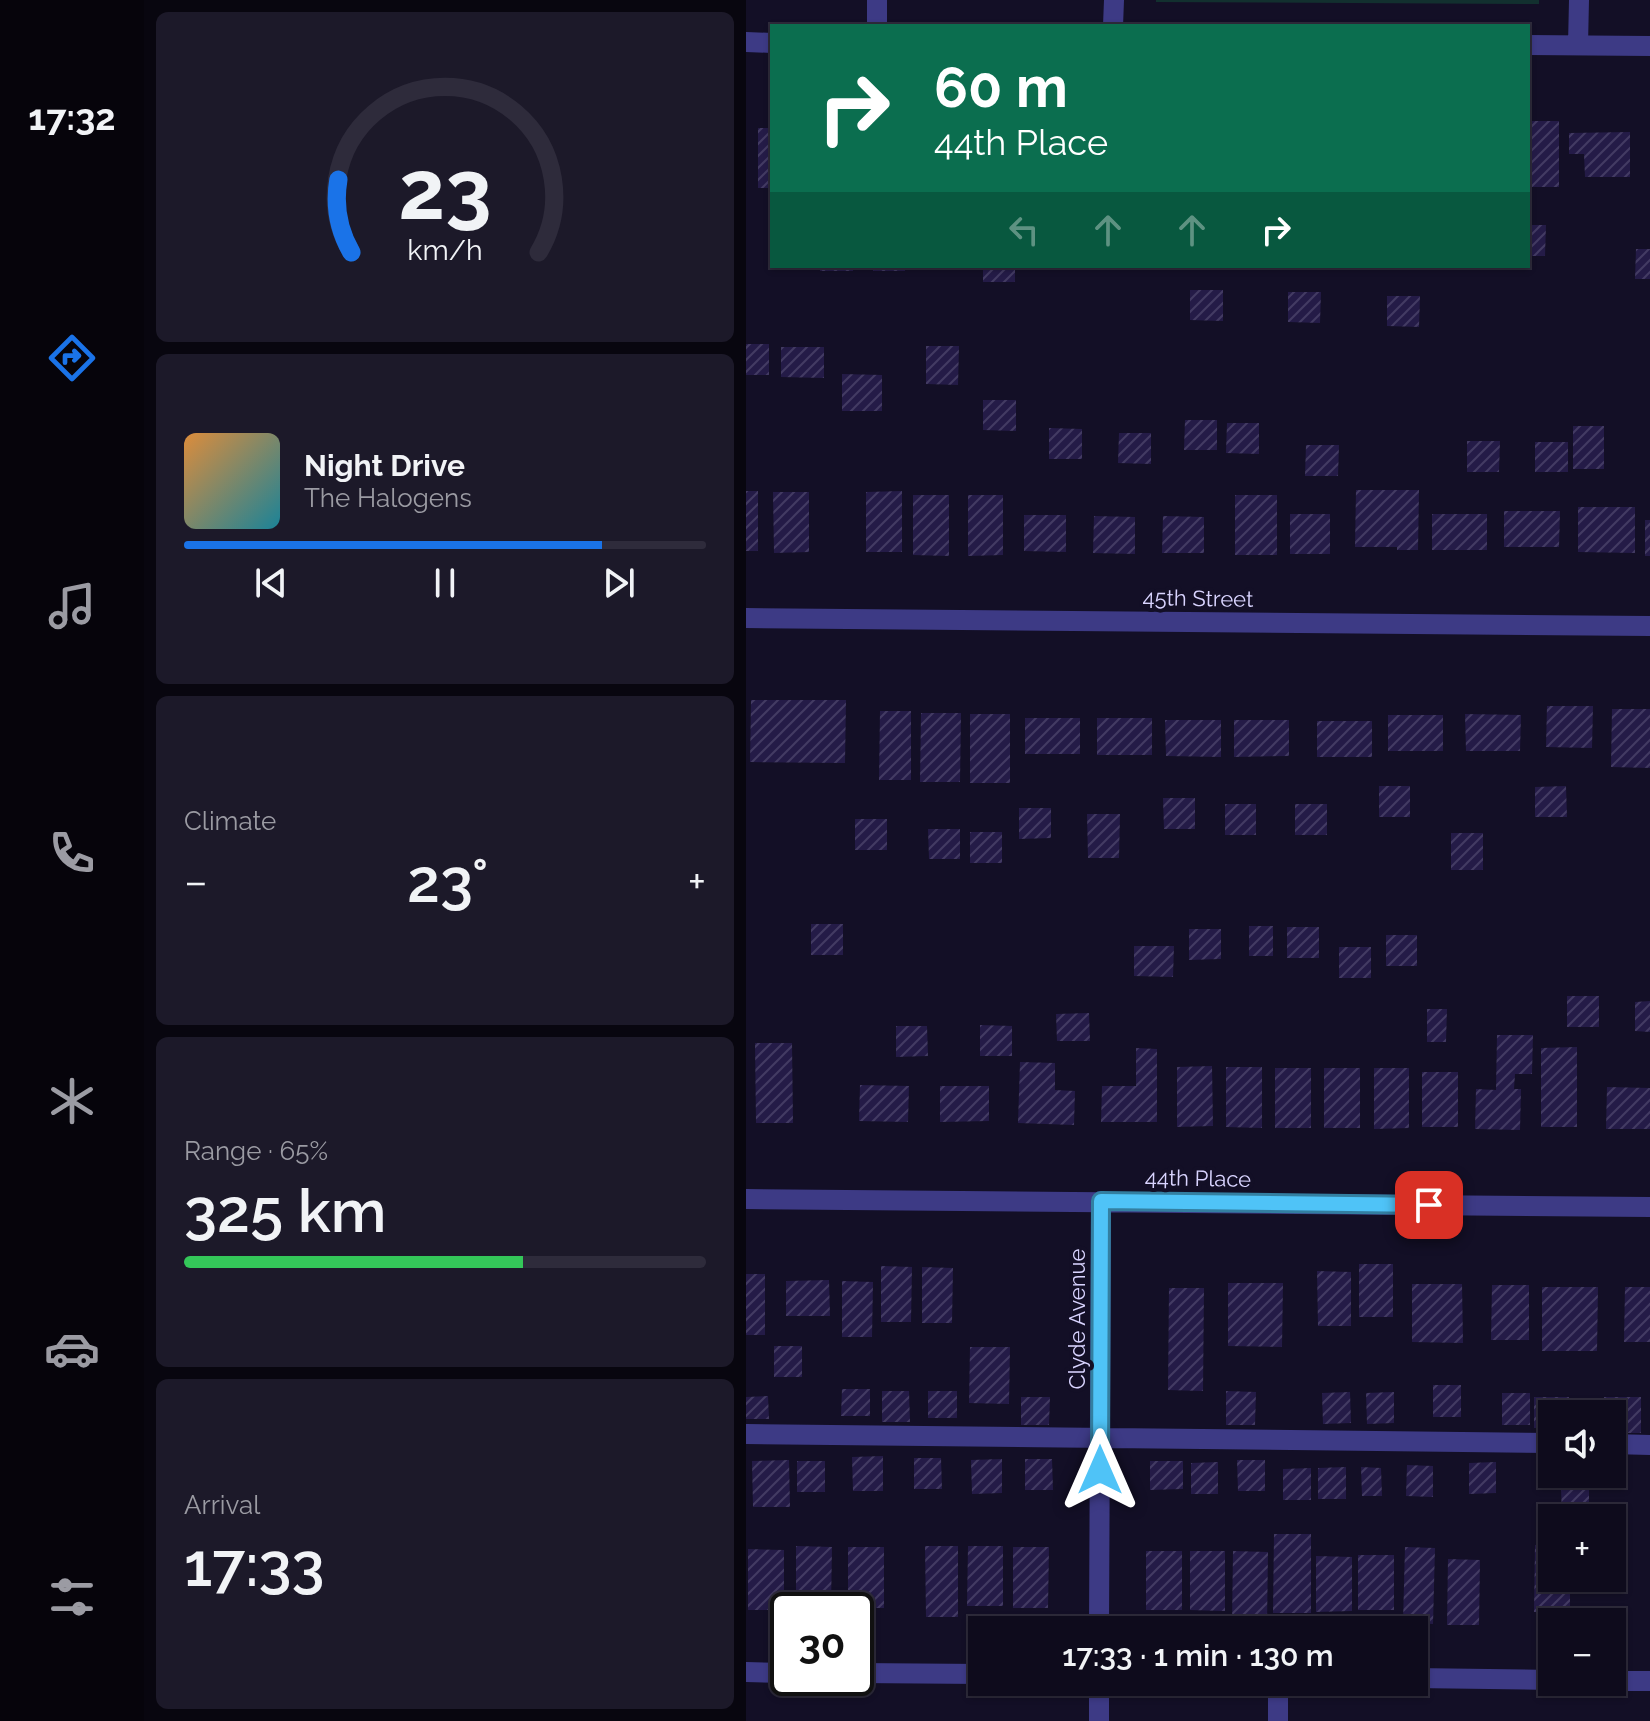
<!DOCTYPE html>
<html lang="en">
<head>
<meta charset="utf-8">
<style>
  :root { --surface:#0e0b1c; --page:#1c1929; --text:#f1f3f6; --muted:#9b9ba3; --line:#2e2b3b; --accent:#1a73e8 }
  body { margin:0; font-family:Raleway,sans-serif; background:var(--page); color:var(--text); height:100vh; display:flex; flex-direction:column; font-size:30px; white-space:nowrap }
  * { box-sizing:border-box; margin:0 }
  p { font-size:26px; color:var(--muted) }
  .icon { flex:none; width:44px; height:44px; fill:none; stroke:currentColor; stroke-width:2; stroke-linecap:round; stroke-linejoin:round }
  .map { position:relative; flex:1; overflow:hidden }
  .side { display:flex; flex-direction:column; gap:12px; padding:12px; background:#08060f; width:602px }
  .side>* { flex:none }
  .banner { position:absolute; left:24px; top:24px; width:760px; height:244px; border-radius:0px; box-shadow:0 2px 6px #0004,0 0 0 2px var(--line); background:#0b6e4f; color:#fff; overflow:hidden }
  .buttons { position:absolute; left:792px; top:1400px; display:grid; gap:16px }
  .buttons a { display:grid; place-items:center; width:88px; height:88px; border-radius:0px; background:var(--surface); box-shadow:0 2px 6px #0004,0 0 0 2px var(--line); font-size:40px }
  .speed { position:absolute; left:24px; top:1592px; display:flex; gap:16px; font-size:40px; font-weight:700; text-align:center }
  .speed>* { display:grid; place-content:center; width:104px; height:104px; border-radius:50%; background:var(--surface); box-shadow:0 2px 6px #0004,0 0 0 2px var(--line); line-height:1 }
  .speed .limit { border:4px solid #111; border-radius:12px; background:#fff; color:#111 }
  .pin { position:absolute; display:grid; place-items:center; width:68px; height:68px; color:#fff; margin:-34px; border-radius:16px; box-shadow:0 4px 12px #0006 }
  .me { position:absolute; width:88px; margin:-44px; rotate:0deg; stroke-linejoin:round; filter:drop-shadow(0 0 6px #0008) }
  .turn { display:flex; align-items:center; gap:28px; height:168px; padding:0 32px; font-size:36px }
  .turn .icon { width:104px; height:104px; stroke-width:2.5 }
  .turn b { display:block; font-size:56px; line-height:68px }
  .lanes { display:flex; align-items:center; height:76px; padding:0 32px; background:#0003; justify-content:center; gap:40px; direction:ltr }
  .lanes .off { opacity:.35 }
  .big { font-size:60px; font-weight:600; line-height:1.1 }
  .side .tile { flex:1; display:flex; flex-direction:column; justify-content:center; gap:12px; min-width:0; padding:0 28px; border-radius:12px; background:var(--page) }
  .side .dial { align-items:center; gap:0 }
  .dial svg { height:208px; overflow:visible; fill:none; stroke:var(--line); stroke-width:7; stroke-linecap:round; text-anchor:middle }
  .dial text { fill:var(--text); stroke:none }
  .song { display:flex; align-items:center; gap:24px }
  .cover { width:96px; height:96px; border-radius:12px; background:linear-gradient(135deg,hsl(30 70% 55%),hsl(190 70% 35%)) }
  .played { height:8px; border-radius:4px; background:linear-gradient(90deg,var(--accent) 80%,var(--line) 80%) }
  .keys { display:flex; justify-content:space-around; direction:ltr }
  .heat { display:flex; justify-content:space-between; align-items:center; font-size:44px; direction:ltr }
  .charge { height:12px; border-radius:6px; background:linear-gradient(90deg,#34c759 65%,var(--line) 0) }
  .trip { position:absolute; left:222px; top:1616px; width:460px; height:80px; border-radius:0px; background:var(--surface); box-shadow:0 2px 6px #0004,0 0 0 2px var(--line); font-weight:600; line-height:80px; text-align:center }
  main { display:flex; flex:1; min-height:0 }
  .dock { display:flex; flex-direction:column; width:144px; justify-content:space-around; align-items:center; background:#06040b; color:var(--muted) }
  .dock .icon { width:56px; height:56px }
  .dock .on { color:var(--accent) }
  .dock b { font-size:36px; color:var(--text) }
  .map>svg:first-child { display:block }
  .park { fill:url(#park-tufts) }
  .building { fill:url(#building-hatch) }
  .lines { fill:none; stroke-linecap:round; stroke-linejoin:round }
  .minor { stroke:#3d3a85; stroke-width:20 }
  .route-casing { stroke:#337fa1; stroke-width:20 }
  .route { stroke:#4fc3f7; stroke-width:14 }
  .labels { text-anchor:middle; stroke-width:8; stroke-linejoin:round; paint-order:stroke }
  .street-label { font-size:22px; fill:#d9d4ff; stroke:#130f26 }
</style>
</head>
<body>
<main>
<nav class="dock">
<b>17:32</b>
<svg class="icon on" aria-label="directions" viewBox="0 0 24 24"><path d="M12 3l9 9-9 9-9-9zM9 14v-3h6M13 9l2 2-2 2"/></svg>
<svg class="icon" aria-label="music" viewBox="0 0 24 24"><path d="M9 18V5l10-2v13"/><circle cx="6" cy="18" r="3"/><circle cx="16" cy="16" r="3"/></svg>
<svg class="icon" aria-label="phone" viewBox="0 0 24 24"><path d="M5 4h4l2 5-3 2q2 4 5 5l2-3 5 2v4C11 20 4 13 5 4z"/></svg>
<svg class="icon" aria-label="climate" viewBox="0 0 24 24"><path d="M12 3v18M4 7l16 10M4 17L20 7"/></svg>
<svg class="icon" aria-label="car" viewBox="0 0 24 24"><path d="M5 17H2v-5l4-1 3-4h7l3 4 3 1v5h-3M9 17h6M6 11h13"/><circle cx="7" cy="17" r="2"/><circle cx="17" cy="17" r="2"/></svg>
<svg class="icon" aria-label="filters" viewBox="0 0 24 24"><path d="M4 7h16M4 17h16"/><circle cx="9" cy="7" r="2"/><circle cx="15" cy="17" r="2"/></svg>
</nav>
<section class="side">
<div class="tile dial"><svg viewBox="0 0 100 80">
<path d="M14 69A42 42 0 1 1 86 69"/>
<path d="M14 69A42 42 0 0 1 9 41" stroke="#1a73e8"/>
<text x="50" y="56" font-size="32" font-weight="700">23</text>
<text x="50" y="72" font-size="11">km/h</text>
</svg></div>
<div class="tile">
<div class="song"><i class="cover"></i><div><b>Night Drive</b><p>The Halogens</p></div></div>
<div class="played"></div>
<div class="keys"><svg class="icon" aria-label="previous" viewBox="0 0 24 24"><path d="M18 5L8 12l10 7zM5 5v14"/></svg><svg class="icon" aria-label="pause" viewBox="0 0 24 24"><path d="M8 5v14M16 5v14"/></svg><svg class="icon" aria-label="next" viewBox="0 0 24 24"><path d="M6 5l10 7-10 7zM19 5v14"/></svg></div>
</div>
<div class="tile"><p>Climate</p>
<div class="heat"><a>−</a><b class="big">23°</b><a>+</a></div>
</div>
<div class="tile"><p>Range · 65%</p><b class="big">325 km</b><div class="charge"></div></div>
<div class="tile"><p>Arrival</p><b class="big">17:33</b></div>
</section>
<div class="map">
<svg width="904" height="1721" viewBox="0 0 904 1721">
  <defs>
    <pattern id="park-tufts" width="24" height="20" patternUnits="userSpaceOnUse" patternTransform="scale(2)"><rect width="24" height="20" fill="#12302f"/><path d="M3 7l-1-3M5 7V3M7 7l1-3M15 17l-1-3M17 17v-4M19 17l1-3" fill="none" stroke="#344d4e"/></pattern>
    <pattern id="building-hatch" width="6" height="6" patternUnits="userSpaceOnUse" patternTransform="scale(2)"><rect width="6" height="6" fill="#241b47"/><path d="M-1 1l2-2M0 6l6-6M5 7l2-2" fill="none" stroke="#433b63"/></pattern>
  </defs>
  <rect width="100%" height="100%" fill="#130f26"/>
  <!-- park -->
  <path class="park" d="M410,0H793V4L410,2Z"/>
  <!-- building -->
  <path class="building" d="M782,121H813V187H782Z
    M12,128H26V188H12Z
    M884,132V177H839L838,154H823V133Z
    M782,225H800L799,256H782Z
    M890,249H904V279H889Z
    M74,266H107V271H74Z
    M127,266H159V271H127Z
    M237,266H269V282H237Z
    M444,290H477V321L444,320Z
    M542,292H575L574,323L542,322Z
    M641,296H674L673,327L641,326Z
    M0,344H23V375H0Z
    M180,346H213L212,385L180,384Z
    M35,347H78V378L35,377Z
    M96,374L136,375V411H96Z
    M237,400H270V431L237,430Z
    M439,420H471V450H438Z
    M481,423H513V454L480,453Z
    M827,426H858V469H827Z
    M303,428L336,429V459H303Z
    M373,433H405V464L372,463Z
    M721,441H754L753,472H721Z
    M789,442H822V472H789Z
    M560,445H593L592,476H559Z
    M610,490H673L672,550H651V547H609Z
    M0,491H12V551H0Z
    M156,491V552H120V492Z
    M27,492H63V552L28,553Z
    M167,495H203V556L167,555Z
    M222,495H257V555L222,556Z
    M489,495H531V555H489Z
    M832,507H889V553L832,552Z
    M758,511H814L813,547H758Z
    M544,514H584V554H544Z
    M686,514H741V550H686Z
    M278,515H320V552L278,551Z
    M348,516L389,517V554L347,553Z
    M417,516L458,517V553H416Z
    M899,520H904V556H899Z
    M5,700H100L99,763L4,762Z
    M801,706H847L846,748L800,747Z
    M866,709H904V768L865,767Z
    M134,711H165V780H133Z
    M175,713H215L214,782H174Z
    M224,714H264V783H224Z
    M719,714L775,715L774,751H720Z
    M642,715H697V751H642Z
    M279,718H334V754H279Z
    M351,718H406V755H351Z
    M419,720H475V757L420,756Z
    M488,720H543V756L488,757Z
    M571,721H626V757H571Z
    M633,786H664V817H633Z
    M820,786L821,817H789V787Z
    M417,798H449V829H418Z
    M479,804H510V835H479Z
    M549,804H581V835H549Z
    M273,808H305V838L273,839Z
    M341,814H374L373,858H342Z
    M109,819H141V850H109Z
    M182,829H214V859H183Z
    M224,832H256V863H224Z
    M705,833H737V870H705Z
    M65,924H97V955H65Z
    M503,926H527V956H503Z
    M541,927H573V958H541Z
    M443,929H475V959L443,960Z
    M640,935H671V966H640Z
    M388,946H428L427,977L388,976Z
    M593,947H625V978H593Z
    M821,996H853V1027H821Z
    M904,1001V1032L889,1031V1002Z
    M681,1009H701L700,1042H681Z
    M343,1013L344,1041H311L310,1014Z
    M234,1025L266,1026V1056H234Z
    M150,1026H181L182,1056L150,1057Z
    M751,1035H787L786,1074H769L768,1089H775L774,1130L729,1129L730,1089L750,1090Z
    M9,1043H46L47,1123H10Z
    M831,1047V1127H795V1048Z
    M390,1048L411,1049V1122H355L356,1086H390Z
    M274,1062L309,1063V1090L329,1091L328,1125L272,1123Z
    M466,1066L467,1126L431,1127V1067Z
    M480,1067H516V1128L480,1127Z
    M529,1068H565V1128H529Z
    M578,1068H614V1128H578Z
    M628,1068H663V1128L628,1129Z
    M676,1072H712V1127H676Z
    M114,1085L163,1086L162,1122L113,1121Z
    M194,1086H243V1121L194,1122Z
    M861,1087L904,1088V1129H860Z
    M613,1264H647V1317H613Z
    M135,1266L166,1267L165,1322H135Z
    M176,1267L207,1268L206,1323H176Z
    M571,1271L605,1272V1326H572Z
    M0,1274H19V1335H0Z
    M83,1280L84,1316H40V1281Z
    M96,1281L127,1282L126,1337H96Z
    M482,1283H537L536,1347L482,1346Z
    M666,1284H716L717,1343L666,1342Z
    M746,1285H783V1340H745Z
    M796,1287H852L851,1351H796Z
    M879,1287H904V1342H878Z
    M423,1288H458L457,1391L422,1390Z
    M28,1346H56V1377H28Z
    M224,1347H264L263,1404L223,1403Z
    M687,1385H715V1417H687Z
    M96,1389H124V1416H95Z
    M136,1391H163L164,1422H136Z
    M182,1391H211V1418H182Z
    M480,1391L510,1392L509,1425H480Z
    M604,1392L605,1423L577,1424L576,1393Z
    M648,1392V1423L621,1424L620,1393Z
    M756,1393H784V1425H756Z
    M22,1396L23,1419H0V1397Z
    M275,1397H304L303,1425H275Z
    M788,1397H823V1414H806V1428H788Z
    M858,1397H895V1433H866V1414H858Z
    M137,1456V1491H107L106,1457Z
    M168,1458H195L196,1489H168Z
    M256,1459V1493L226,1494L225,1460Z
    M279,1459H306L307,1490H279Z
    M43,1460L44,1507H7L6,1461Z
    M491,1460H519V1491H492Z
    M51,1461H79V1492H51Z
    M404,1461H437V1489L404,1490Z
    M472,1462V1494H445V1463Z
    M750,1462V1493L723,1494V1463Z
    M661,1465L687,1466V1497L660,1496Z
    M600,1467V1499H572V1468Z
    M615,1467L635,1468L636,1496H616Z
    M565,1468V1500H537V1469Z
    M815,1488H843V1518H816Z
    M528,1534H565V1613H527Z
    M789,1545L806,1546V1578H824V1612H788Z
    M50,1546L86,1547L85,1607L50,1606Z
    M179,1546H212V1617H180Z
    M222,1546H257V1606H221Z
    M102,1547H138V1608H102Z
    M267,1547H303L302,1608H267Z
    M659,1547L689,1548L687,1624L657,1623Z
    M2,1549L38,1550V1610H2Z
    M400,1551H436V1610H400Z
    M444,1551H479V1611L444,1610Z
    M487,1551L522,1552L521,1624H486Z
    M612,1555H648V1610H612Z
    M570,1556L606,1557V1611L570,1612Z
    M702,1559L734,1560L733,1625H701Z"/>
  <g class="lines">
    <!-- minor -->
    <path class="minor" d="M131,26V0
      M367,26L368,0
      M0,42L26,43
      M782,45L904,46
      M832,45L833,0
      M0,618L904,626
      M0,1199L904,1207
      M0,1434L806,1443
      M866,1444L904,1445
      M353,1630L355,1201
      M0,1672L42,1673
      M110,1673L236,1674
      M668,1678L806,1680
      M866,1681H904
      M353,1721V1682
      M532,1721V1682"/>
  </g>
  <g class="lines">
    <defs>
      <path id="route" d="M354,1470L355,1201L683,1205"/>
    </defs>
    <!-- route casing -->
    <use href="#route" class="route-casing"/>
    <!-- route -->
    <use href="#route" class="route"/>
  </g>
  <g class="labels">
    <!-- street labels -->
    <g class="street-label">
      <text transform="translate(452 598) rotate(1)" y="8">45th Street</text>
      <text transform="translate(452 1178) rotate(1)" y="8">44th Place</text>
      <text transform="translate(331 1319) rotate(-90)" y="8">Clyde Avenue</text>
    </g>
  </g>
</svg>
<div class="buttons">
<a><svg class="icon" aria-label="sound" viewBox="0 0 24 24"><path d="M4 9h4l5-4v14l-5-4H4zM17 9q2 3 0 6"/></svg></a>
<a>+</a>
<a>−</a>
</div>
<div class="speed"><div class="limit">30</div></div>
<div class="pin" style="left:683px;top:1205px;background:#d93025"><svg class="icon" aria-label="arrive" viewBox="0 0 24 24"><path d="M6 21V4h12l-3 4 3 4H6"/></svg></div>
<svg class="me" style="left:354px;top:1470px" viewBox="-20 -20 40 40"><path d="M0-17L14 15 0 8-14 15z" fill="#4fc3f7" stroke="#fff" stroke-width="4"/></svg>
<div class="trip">17:33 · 1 min · 130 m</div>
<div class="banner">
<div class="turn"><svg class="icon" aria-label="right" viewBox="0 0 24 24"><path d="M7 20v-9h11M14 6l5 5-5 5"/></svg><div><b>60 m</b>44th Place</div></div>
<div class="lanes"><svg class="icon off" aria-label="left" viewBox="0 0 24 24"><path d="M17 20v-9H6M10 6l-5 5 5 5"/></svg><svg class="icon off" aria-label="ahead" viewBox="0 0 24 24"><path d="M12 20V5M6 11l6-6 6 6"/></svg><svg class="icon off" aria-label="ahead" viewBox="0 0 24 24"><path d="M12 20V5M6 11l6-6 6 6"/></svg><svg class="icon" aria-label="right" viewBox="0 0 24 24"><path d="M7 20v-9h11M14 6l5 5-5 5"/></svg></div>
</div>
</div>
</main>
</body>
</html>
